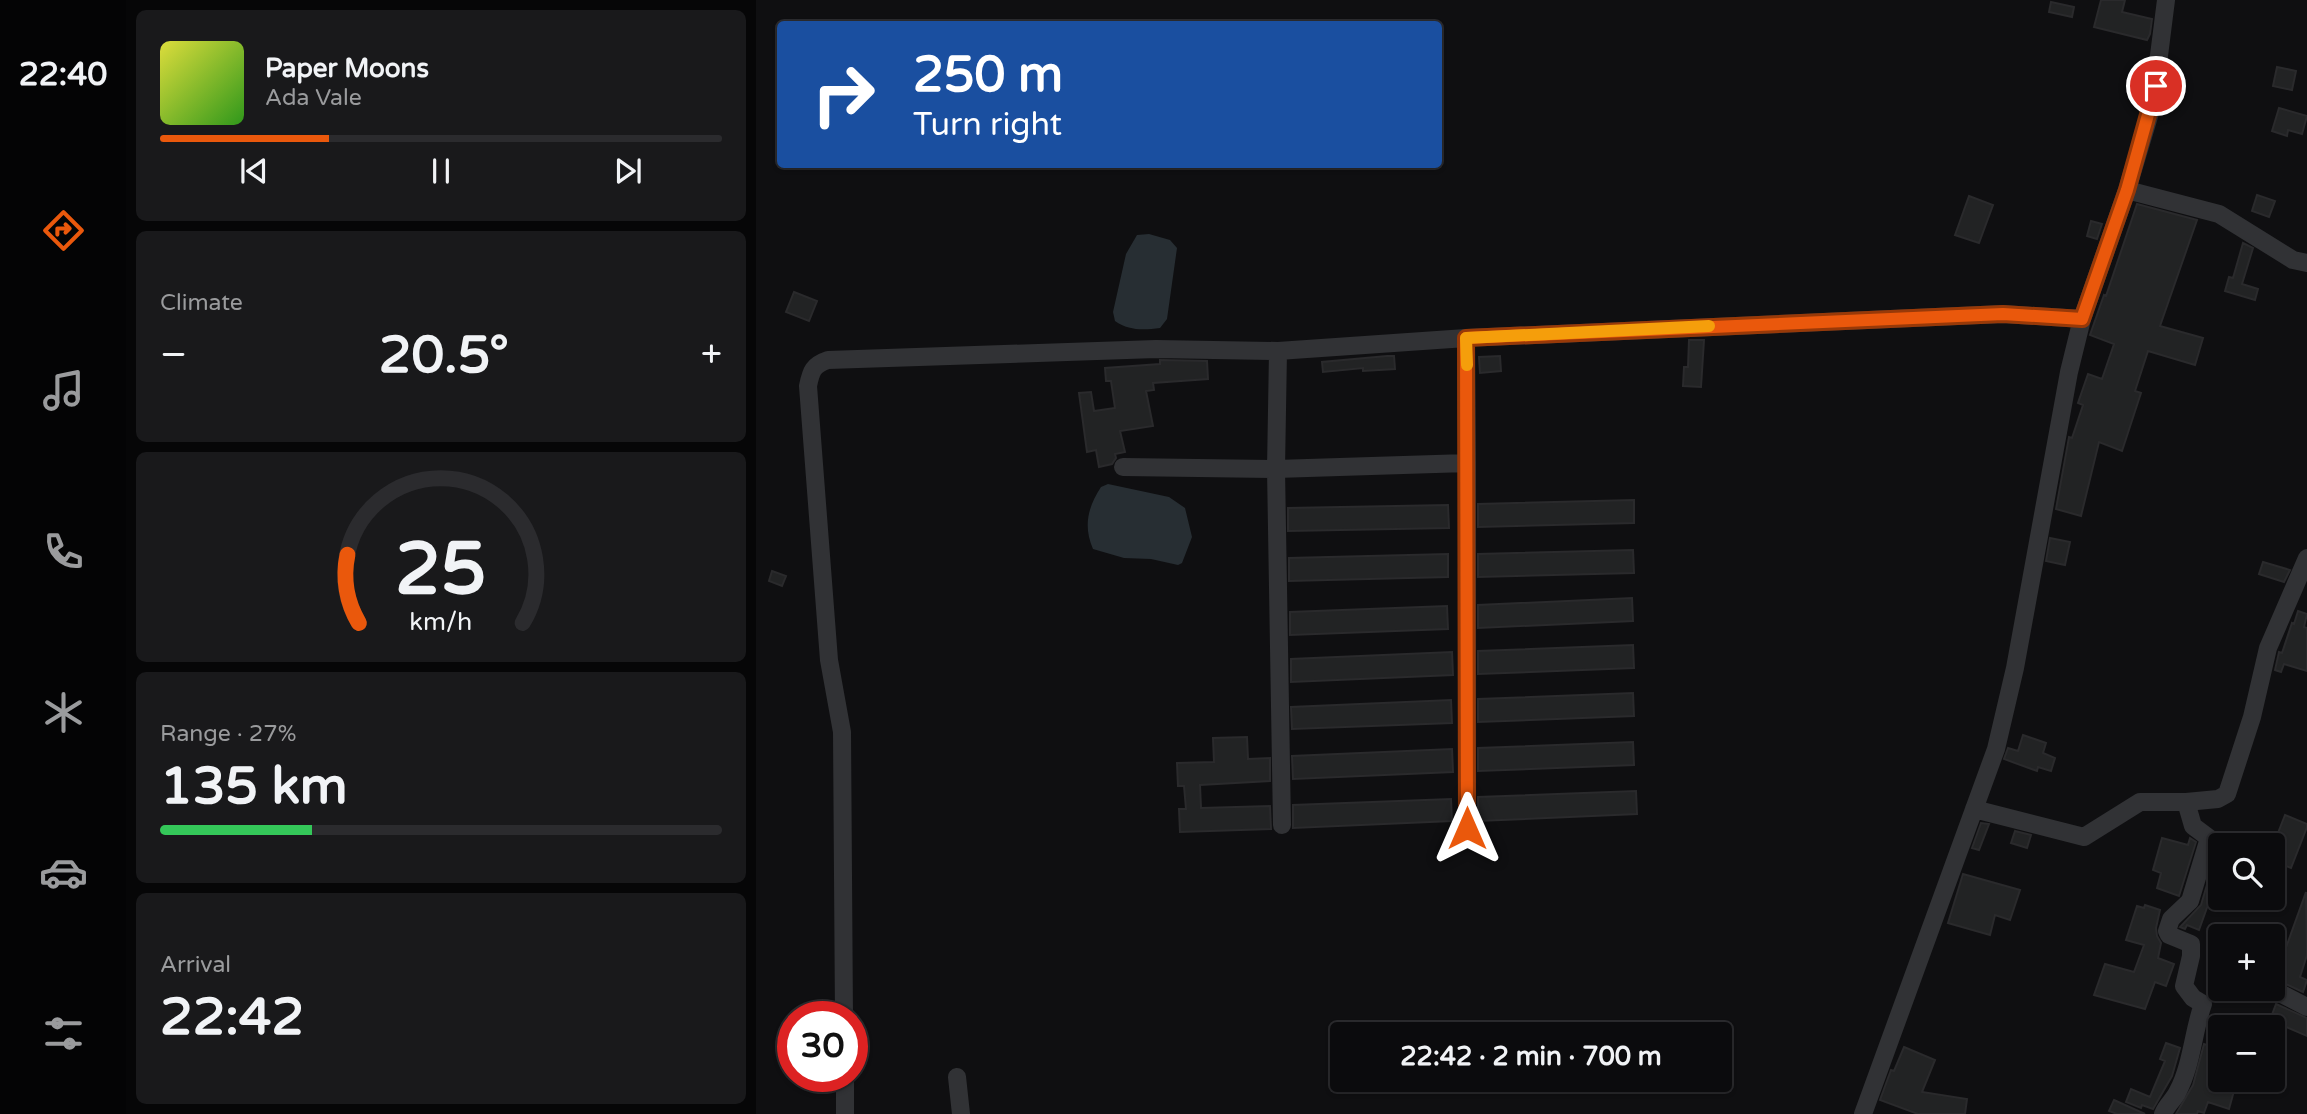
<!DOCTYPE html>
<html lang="en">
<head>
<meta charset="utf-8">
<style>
  :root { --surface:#0b0b0d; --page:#19191b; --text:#f1f3f6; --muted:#9a9b9d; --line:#2b2b2e; --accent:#ea580c }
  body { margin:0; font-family:"Varela Round",sans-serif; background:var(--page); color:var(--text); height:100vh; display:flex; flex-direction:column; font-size:26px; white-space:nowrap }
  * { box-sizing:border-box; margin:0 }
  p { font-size:23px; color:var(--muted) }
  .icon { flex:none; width:38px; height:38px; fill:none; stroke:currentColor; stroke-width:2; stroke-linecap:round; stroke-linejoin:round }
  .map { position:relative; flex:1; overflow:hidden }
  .details { display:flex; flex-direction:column; gap:10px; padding:10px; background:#060607; width:630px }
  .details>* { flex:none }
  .guide { position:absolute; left:21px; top:21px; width:665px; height:147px; border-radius:7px; box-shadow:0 2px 5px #0004,0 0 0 2px var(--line); background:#1a4fa0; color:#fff; overflow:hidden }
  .fabs { position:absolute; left:1452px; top:833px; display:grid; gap:14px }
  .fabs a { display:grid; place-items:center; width:77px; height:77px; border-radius:7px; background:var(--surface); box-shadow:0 2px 5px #0004,0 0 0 2px var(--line); font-size:35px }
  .speed { position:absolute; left:21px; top:1001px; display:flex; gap:14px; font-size:35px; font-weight:700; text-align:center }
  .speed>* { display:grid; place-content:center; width:91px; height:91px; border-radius:50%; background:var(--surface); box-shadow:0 2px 5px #0004,0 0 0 2px var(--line); line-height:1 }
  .speed .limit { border:10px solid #d22; background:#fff; color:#111 }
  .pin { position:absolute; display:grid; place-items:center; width:60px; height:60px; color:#fff; margin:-30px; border:4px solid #fff; border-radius:50%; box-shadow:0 2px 7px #0007 }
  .me { position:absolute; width:77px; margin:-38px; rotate:0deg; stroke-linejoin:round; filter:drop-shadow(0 0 5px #0008) }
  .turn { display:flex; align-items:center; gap:24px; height:147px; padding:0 21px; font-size:32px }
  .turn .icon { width:91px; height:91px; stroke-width:2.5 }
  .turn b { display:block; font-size:49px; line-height:60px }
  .big { font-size:52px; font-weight:700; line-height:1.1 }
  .details .card { flex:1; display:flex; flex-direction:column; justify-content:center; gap:10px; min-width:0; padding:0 24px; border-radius:10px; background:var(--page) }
  .details .dial { align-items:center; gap:0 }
  .dial svg { height:182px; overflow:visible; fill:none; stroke:var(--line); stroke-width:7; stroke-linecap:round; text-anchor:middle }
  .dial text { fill:var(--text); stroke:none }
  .song { display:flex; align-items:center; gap:21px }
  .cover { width:84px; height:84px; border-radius:10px; background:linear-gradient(135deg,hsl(60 70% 55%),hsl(110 70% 35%)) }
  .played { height:7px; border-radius:4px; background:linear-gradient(90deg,var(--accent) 30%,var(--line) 30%) }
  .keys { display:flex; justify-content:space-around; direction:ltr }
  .heat { display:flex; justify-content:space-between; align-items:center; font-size:38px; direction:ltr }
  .charge { height:10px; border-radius:5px; background:linear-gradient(90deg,#34c759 27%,var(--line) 0) }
  .trip { position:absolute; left:574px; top:1022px; width:402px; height:70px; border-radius:7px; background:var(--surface); box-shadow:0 2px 5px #0004,0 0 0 2px var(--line); font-weight:700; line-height:70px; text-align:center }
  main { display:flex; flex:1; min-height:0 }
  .dock { display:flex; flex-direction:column; width:126px; justify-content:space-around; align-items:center; background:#040405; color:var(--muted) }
  .dock .icon { width:49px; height:49px }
  .dock .selected { color:var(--accent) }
  .dock b { font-size:32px; color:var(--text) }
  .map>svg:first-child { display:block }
  .water { fill:#272e33 }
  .building { fill:#222324; stroke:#2a2a2c; stroke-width:2 }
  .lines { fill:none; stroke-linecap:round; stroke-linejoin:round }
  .minor { stroke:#313235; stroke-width:18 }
  .route-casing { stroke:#983908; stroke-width:18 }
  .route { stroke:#ea580c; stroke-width:12 }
  .slow { stroke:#f59e0b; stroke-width:12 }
</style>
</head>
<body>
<main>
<nav class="dock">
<b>22:40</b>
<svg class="icon selected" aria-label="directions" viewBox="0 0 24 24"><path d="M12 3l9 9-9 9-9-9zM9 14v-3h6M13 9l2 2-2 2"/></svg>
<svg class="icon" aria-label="music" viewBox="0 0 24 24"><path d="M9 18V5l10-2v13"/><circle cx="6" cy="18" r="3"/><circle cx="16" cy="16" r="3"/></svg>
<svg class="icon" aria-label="phone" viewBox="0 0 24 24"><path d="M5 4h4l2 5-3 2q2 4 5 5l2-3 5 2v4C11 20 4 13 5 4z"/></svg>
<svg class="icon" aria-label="climate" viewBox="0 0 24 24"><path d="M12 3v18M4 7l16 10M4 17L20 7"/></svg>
<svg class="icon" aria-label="car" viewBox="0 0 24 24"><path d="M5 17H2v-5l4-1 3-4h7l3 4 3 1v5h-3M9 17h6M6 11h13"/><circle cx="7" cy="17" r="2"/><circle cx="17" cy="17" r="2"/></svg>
<svg class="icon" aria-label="filters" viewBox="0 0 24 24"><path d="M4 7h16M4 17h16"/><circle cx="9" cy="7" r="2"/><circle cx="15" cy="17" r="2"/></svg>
</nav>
<section class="details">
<div class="card">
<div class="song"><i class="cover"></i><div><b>Paper Moons</b><p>Ada Vale</p></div></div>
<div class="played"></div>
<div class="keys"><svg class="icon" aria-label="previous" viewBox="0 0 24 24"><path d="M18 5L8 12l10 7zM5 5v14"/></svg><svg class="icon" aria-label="pause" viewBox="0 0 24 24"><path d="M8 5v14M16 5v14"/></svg><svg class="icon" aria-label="next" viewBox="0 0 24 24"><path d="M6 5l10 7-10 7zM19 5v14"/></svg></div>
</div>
<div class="card"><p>Climate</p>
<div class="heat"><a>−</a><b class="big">20.5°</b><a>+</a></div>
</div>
<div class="card dial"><svg viewBox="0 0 100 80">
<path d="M14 69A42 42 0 1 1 86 69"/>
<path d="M14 69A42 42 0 0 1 9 39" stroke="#ea580c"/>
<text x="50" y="56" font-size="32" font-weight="700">25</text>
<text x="50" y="72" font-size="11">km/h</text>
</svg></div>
<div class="card"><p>Range · 27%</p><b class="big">135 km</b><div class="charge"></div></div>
<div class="card"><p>Arrival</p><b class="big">22:42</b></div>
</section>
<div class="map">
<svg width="1551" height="1114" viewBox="0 0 1551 1114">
  <rect width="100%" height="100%" fill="#0f0f11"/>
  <!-- water -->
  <path class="water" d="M393,234L414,240L421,248L411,319L404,328C388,330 373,331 359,321L357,312L370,254L381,235Z
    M352,484L413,497L429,508L436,537L426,563L422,565L395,559L368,558L337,549C327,526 332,507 345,487Z"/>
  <!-- building -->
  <path class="building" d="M1345,0H1369L1366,12L1396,19L1394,34L1391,40L1338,27Z
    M1295,2L1318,7L1316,17L1293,12Z
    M1521,67L1540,71L1536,90L1517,86Z
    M1523,108L1551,116L1546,134L1532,130L1531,136L1516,131Z
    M1501,195L1519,201L1513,217L1496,211Z
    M1213,196L1237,205L1223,243L1199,235Z
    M1381,204L1441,220L1404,326L1447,338L1439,365L1392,351L1379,391L1385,393L1366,451L1343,442L1325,516L1300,509L1313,437L1316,438L1327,405L1322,403L1332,374L1346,379L1358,344L1334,335L1348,295L1350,296Z
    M1335,221L1346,224L1341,239L1331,236Z
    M1487,243L1497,248L1486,284L1502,289L1499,300L1469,291L1473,277L1477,278Z
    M38,292L61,301L53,321L30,312Z
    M933,340H948L945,387L927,386L928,367H932Z
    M631,356H638L639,369L607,371V368L567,372L566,362Z
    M744,356L745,371L724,373L723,357Z
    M404,360L451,361L452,379L397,383L398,390L390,391L397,426L364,431L369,452L359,454L360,458L356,464L343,467L340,450L331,452L323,393L335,392L338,411L359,408L355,381H350L349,368L404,364Z
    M878,500V523L722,527V504Z
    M692,505L693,528L532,531V508Z
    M1294,538L1314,542L1309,565L1290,561Z
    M877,550L878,573L722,577V554Z
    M692,554V577L533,581V558Z
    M1507,562L1534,570L1528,582L1503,574Z
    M16,571L30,576L26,586L13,581Z
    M876,598L877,621L722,628V605Z
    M691,606L692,629L534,635V612Z
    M1542,611L1551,614L1548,627L1551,628V671L1528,664L1525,672L1519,670L1523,652L1526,653L1536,623L1538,624Z
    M877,645L878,668L722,674V651Z
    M696,652L697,675L535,682V659Z
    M877,693L878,716L722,722V699Z
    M695,700L696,723L536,729L535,707Z
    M1267,735L1290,743L1287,753L1299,758L1295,771L1282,767L1281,771L1248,759L1252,748L1262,751Z
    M491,737L492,759L514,758V781L444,785L445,808L514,806L515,829L424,832L423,809H430L428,786H422L421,763L458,762L457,738Z
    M877,742L878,765L722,771V748Z
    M696,749L697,772L537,779L536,756Z
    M880,791L881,814L722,821V797Z
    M695,799L696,821L537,828V805Z
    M1529,815L1551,824V827L1535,868L1530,866L1525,878L1517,875V837L1520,838Z
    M1225,823L1233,824L1223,850L1216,848Z
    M1259,831L1275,835L1271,848L1255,843Z
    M1406,838L1432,845L1434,838L1440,842L1423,896L1401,888L1405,873L1397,870Z
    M1458,861L1460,862L1456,875L1462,877L1443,930L1431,925L1429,929L1424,927L1445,905Z
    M1207,874L1264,890L1254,920L1239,915L1234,935L1192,923Z
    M1550,892L1551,955L1544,977L1551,980L1547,992L1517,978V949L1528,953Z
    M1389,905L1404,910L1400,928L1401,936L1405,943L1402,958L1418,964L1410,986L1399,982L1389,1009L1338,995L1349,964L1378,972L1388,945L1370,940L1381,906L1388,908Z
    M1520,1004L1551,1018V1036L1514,1020Z
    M1455,1032L1465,1035V1052L1459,1071L1465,1073V1080H1481L1473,1109L1452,1102L1448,1113L1442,1111L1441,1114H1420L1437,1085L1448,1044L1451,1045Z
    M1410,1043L1424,1048L1416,1076L1397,1109L1386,1105L1385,1108L1370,1102L1375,1089L1394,1097L1409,1061L1404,1059Z
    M1148,1047L1179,1060L1166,1092L1211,1099L1209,1114H1162L1124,1100L1135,1070L1138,1071Z
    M1358,1100L1389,1114H1361L1353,1111Z"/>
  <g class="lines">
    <!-- minor -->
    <path class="minor" d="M1371,190L1463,214L1537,260L1551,263
      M710,338L711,463
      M522,351L520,469L526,825
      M367,467L520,469L711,463V828
      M1218,809L1328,837L1384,802H1430L1462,799L1471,794L1496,717L1512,648L1551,558
      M1516,989L1551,1007
      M88,1017L86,732L73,660L52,386C55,371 57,365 72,360L400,349L522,351L710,338L1247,314L1326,319
      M89,1076V1114
      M201,1077L205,1114
      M1107,1114L1240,749L1259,668L1313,372L1326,319L1371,190L1397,103L1410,0
      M1407,1114C1411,1104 1418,1100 1422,1091C1436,1064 1437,1032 1447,1004L1437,998L1428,986L1435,956V944L1413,935L1411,931L1415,919L1434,901L1453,838L1437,826L1430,802"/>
  </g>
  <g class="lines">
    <defs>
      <path id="route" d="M711,828L710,338L1247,314L1326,319L1371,190L1400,86"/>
    </defs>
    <!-- route casing -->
    <use href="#route" class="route-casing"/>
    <!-- route -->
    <use href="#route" class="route"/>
    <!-- slow -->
    <path class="slow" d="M711,365L710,338L953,326"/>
  </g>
</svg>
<div class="fabs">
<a><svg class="icon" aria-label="search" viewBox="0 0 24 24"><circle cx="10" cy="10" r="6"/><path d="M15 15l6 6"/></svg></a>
<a>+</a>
<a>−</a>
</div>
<div class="speed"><div class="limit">30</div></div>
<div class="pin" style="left:1400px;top:86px;background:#d93025"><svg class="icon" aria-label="arrive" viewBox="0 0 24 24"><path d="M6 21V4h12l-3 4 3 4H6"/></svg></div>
<svg class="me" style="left:711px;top:828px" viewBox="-20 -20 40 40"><path d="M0-17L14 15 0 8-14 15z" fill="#ea580c" stroke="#fff" stroke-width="4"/></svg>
<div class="trip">22:42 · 2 min · 700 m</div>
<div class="guide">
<div class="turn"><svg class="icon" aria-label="right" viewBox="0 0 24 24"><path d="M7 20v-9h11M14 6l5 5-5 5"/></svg><div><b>250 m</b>Turn right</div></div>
</div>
</div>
</main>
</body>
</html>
